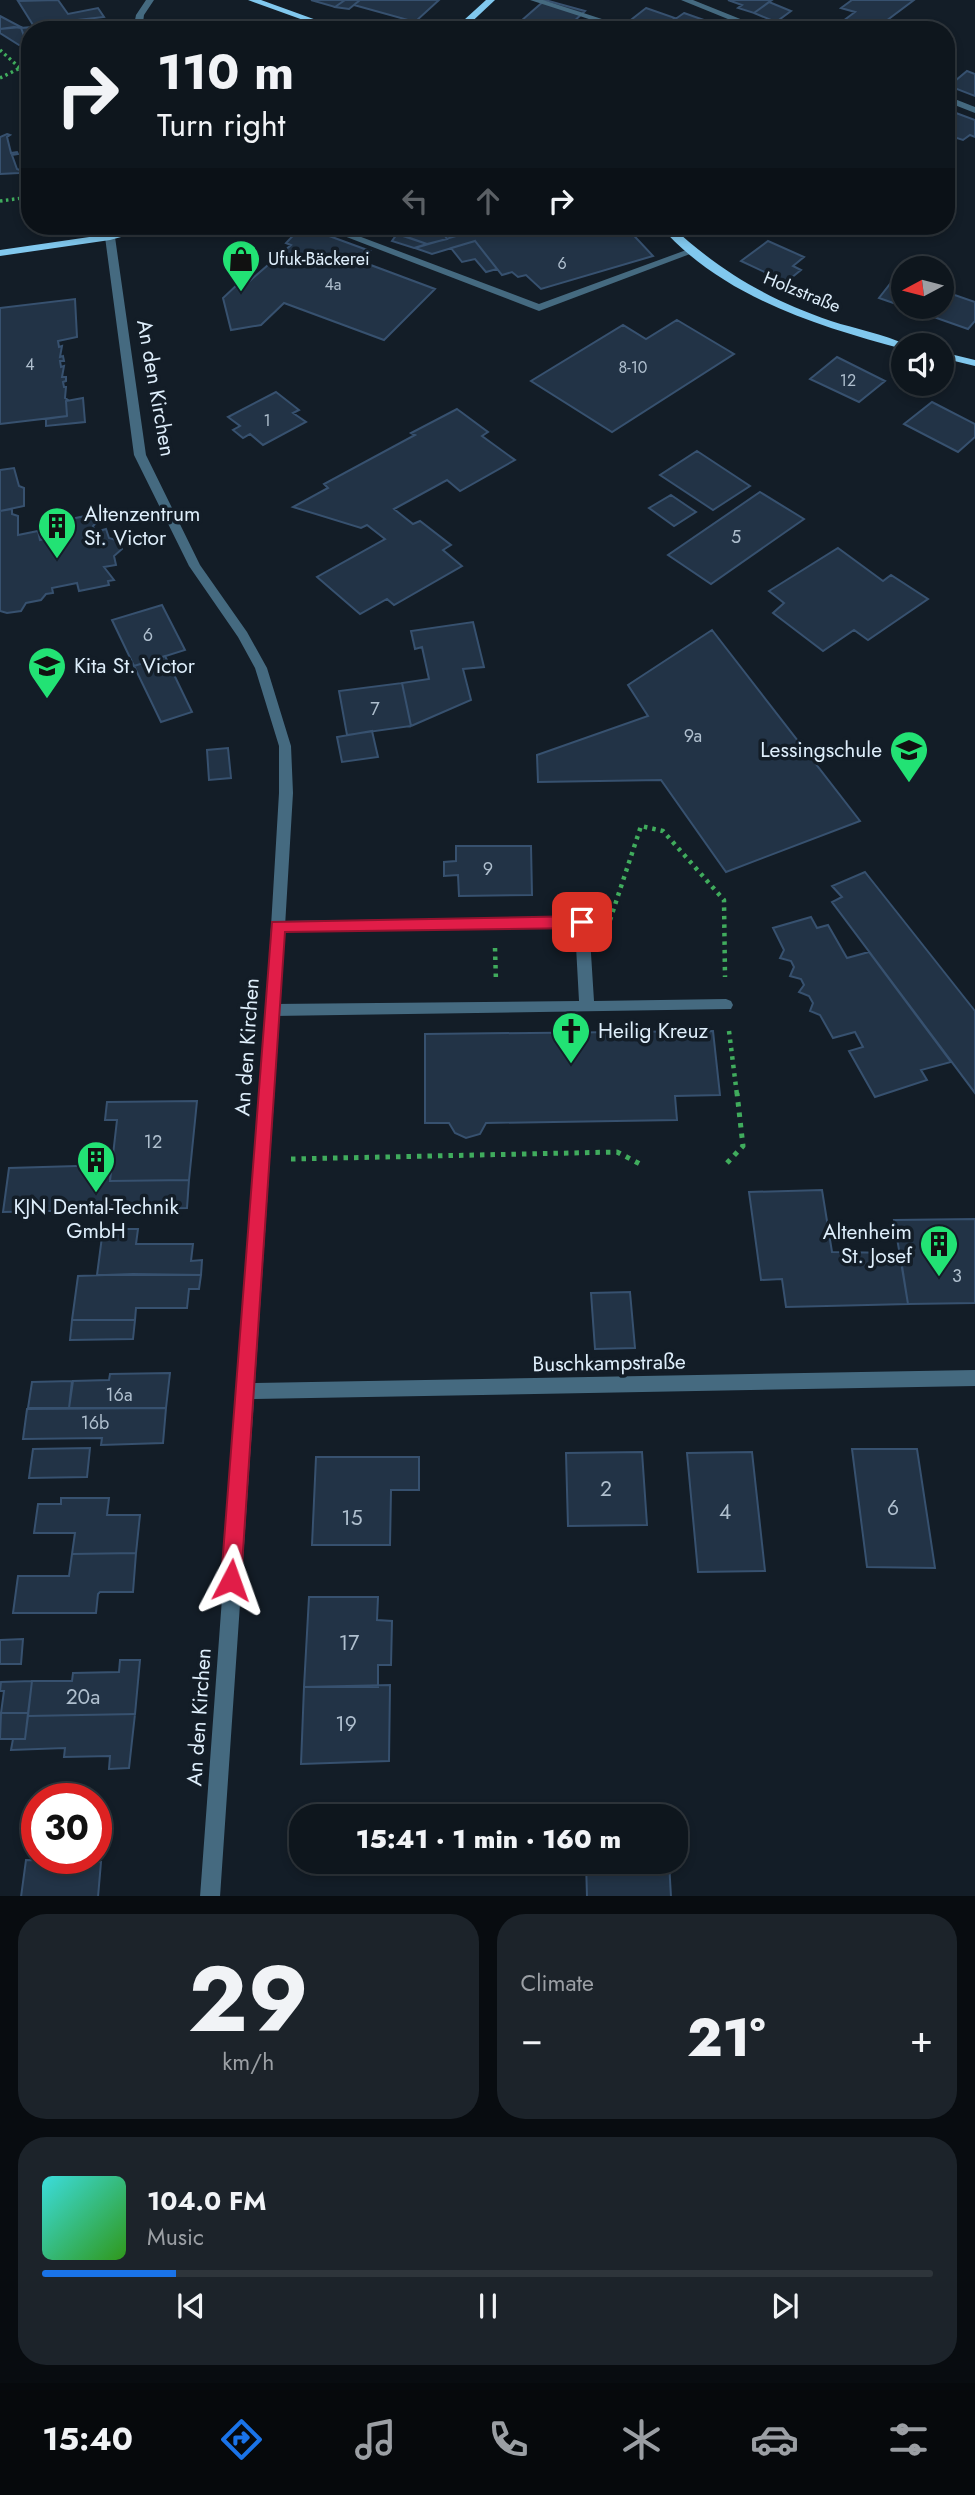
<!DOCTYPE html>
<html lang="en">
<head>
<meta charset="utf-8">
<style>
  :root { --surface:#0e161d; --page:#1c232a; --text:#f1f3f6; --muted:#9b9fa4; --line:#2e353b; --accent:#1a73e8 }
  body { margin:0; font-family:Jost,sans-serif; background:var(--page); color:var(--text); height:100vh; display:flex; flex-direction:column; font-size:26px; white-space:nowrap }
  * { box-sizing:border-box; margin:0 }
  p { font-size:23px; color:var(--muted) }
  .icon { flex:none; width:38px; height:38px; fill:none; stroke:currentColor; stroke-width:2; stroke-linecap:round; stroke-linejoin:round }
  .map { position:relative; height:1896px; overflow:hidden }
  .sheet { display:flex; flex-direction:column; gap:18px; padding:18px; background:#080c10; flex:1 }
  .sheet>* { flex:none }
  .banner { position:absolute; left:21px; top:21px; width:934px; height:214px; border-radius:28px; box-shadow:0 4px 10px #0003,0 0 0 2px var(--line); background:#0e161d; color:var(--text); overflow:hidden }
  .needle { width:46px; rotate:263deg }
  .fabs { position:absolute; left:891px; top:256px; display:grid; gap:14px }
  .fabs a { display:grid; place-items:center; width:63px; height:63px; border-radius:50%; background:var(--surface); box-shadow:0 4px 10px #0003,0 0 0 2px var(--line); font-size:35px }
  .speed { position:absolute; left:21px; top:1783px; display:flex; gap:14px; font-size:35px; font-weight:700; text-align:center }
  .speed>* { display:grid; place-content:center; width:91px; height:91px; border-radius:50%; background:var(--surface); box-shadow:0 4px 10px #0003,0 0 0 2px var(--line); line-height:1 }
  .speed .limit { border:10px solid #d22; background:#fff; color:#111 }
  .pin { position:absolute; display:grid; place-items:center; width:60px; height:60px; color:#fff; margin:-30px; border-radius:14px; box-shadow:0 4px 10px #0006 }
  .me { position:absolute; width:77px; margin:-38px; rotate:4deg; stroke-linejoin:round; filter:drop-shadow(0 0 5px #0008) }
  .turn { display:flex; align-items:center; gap:24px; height:147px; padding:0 21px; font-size:32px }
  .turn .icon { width:91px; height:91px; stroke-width:2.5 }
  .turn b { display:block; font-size:49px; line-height:60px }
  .lanes { display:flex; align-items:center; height:66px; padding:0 21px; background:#0003; justify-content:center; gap:35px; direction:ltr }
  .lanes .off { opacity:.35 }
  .big { font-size:52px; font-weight:800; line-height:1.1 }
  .sheet .card { flex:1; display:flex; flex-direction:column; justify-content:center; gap:10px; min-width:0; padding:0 24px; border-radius:28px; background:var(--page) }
  .sheet .dial { align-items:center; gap:0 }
  .dial b { font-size:91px; line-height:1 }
  .song { display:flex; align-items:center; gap:21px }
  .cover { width:84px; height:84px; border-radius:10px; background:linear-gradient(135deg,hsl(180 70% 55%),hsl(110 70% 35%)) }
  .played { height:7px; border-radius:4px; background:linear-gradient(90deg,var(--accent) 15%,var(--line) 15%) }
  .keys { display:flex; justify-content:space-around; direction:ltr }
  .heat { display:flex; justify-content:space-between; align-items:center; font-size:38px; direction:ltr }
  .sheet .tiles { flex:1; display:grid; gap:18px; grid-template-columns:1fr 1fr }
  .card:last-child { grid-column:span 2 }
  .trip { position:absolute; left:289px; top:1804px; width:399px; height:70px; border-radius:28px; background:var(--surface); box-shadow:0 4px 10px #0003,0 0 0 2px var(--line); font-weight:800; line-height:70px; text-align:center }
  .tab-bar { display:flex; height:112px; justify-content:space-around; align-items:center; background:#06090c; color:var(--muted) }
  .tab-bar .icon { width:49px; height:49px }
  .tab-bar .on { color:var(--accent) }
  .tab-bar b { font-size:32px; color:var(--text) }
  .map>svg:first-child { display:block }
  .building { fill:#223346; stroke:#37516f; stroke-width:2 }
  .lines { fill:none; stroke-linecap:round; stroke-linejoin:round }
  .path-far2 { stroke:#40ac5d; stroke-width:3.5; stroke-dasharray:2.5 3.5; stroke-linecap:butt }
  .path-far1 { stroke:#40ac5d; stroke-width:4.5; stroke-dasharray:3.5 5; stroke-linecap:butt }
  .path { stroke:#40ac5d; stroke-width:5; stroke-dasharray:4.5 6; stroke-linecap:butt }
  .lane { fill:#456a80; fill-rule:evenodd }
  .street { fill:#456a80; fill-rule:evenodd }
  .secondary { fill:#81c8ee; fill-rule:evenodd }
  .route { fill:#e11d48; stroke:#92132f; stroke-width:2 }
  .labels { text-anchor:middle; stroke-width:7; stroke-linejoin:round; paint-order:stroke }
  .far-number-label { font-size:16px; fill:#afbfce }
  .far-poi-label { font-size:18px; fill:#deeefb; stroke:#131d27; text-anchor:start }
  .far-street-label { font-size:18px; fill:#deeefb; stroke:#131d27 }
  .number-label { font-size:18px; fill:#afbfce }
  .street-label { font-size:21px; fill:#deeefb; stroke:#131d27 }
  .poi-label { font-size:21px; fill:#deeefb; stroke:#131d27; text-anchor:start }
  .near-number-label { font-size:21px; fill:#afbfce }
</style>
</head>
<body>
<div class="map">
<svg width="975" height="1897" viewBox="0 0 975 1897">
  <rect width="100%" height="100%" fill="#131d27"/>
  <!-- building -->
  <path class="building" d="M58,0L68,14L98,8L104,17L33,25L18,1Z
    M311,0H345L335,7Z
    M345,0H360L349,9L335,7Z
    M360,0H439L415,22L354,5Z
    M545,0L585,11L569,26L578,28H513Z
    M728,0H772L754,13L738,8L742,5Z
    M852,0H914L874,30H831L855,12L841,8Z
    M769,2L791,11L776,22L754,13Z
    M646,8L675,18L660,30H647L627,23Z
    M684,13L724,27L720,30L661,29Z
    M0,16L21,27L0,29Z
    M72,24L75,30H30V51L21,28Z
    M14,27L21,28L27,44L19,45L0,33V29Z
    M967,71L975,74V96L949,86Z
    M956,113L975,120V137L970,135L963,140L947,135V120Z
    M7,134L10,135L7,137L11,153L17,152L18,154L12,155L17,169L22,171L19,173L0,174V137Z
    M302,226L370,251L360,261L435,289L384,340L284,303L261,325L231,330L223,298L240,282L245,285L291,245L286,243Z
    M399,226L430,229L443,233L447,239L427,244L393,232Z
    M490,226H625L653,256L541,289L526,275L518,277L512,272L502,275L475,241L432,254L415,248Z
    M397,234L427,244L414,248L392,241Z
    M475,241L497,269L486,272L475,259L462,262L451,248Z
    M768,241L804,257L793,266L801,270L786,282L741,261Z
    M897,275L903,277V306H935L928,315L879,298Z
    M946,292L975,302V321L968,329L928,315L935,306H942V298Z
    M75,299L77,337L58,341L59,347L62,346L60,357L63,356L64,361H60L61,367L64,366L62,377H66V381L63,382L64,387H66L65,398L68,400L66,401L67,416L0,424V308Z
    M677,320L734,354L612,432L531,381L623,325L646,339Z
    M837,357L885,381L859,402L810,379Z
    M276,392L299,410L293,413L306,422L263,445L250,434L243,438L233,430L240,426L228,417Z
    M83,398L85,422L46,426V419L67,416L66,401Z
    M932,402L975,424V437L958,452L904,424Z
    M457,409L488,432L482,436L515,460L460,491L447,480L394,509L413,524L420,521L451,545L443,550L462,566L394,605L387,599L360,614L317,577L385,539L367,525L361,528L293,507L328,488L324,484L415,435L411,433Z
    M697,451L750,486L713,510L660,475Z
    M14,468L19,486L24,488V506L0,511V470Z
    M760,492L804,519L711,584L668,555Z
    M671,495L696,512L674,526L649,508Z
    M12,509V514L18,516V535L38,531L40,540L54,537L52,530L63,528L61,521L90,515L91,518L96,517L98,521L93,526L95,532L106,529L109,538L119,541L122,549L114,556L116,565L104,567L114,580L108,581L109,585L79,591L77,583L52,588L53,593L46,594L41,600L26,603L21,611L7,613L0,611V511Z
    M838,548L883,581L891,575L928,599L868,640L854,630L823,651L773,613L784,603L769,591Z
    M162,605L185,650L134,666L112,620Z
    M473,622L484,667L463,669L471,700L411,726L402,683L429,679L422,647L415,649L411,631Z
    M712,630L860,821L726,872L661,780L538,782L537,755L648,716L628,685Z
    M165,656L192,712L161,722L134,666Z
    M402,683L411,726L347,735L339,691Z
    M372,731L378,757L342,762L337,737Z
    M228,748L231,778L209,780L207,750Z
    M456,846H531L532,895L459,896L458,875L444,876V862L456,861Z
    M865,872L975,1011V1093L832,902L842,897L832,886Z
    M811,917L817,928L828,925L847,958L869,952L951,1062L921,1070L927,1080L875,1097L849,1051L863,1047L855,1032L833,1038L820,1015L810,1011L813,1003L809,996L799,992L804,985L801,979L790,976L794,967L791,961L780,958L784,950L773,928Z
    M713,1031L720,1095L675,1096L677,1120L486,1123L480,1134L466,1138L455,1133L449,1123H425V1034Z
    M197,1101L189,1180L110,1181L117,1120H105L107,1102Z
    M111,1165L110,1181L189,1180L187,1208L3,1212L9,1168Z
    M822,1190L832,1252L900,1253L908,1304L786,1307L782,1279L761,1280L749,1192Z
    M975,1219V1303L908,1304L894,1220Z
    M103,1229H138L136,1244H193L191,1261L202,1260L201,1275H97Z
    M133,1274L201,1275L199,1289H189L187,1308H136L135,1320H72L78,1276Z
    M630,1292L635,1348L595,1349L591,1293Z
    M72,1320H135L133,1339L70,1340Z
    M170,1373L166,1408H69L73,1381L109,1380L110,1374Z
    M72,1381L69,1408H28L32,1382Z
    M166,1408L163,1443L101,1445L102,1438L23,1439L27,1409Z
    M90,1448L87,1477L29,1478L33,1449Z
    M852,1449H917L935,1568L867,1567Z
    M642,1452L647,1525L568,1526L566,1453Z
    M752,1452L765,1571L698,1572L687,1453Z
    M316,1457H419V1490H391L390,1545H312Z
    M61,1498H109L107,1515H140L136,1553L72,1554L75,1533H34L38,1504H61Z
    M136,1553L133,1592H100L98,1594L96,1613H13L18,1576H69L72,1554Z
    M309,1597H378L377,1620L392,1621L391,1665H378V1687H304Z
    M23,1639L21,1664H0V1640Z
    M120,1660H140L135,1714L28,1716L32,1681H72L73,1673L119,1672Z
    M32,1681L28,1713H1L4,1691H0L1,1682Z
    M390,1685L389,1761L301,1764L304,1687Z
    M1,1713H28L25,1739H0Z
    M135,1714L129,1768L109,1769L110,1756L64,1757L65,1748L11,1750L13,1739H25L28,1716Z
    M26,1860L101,1862L98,1897H21Z
    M586,1862H669L671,1897H587Z"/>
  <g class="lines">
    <!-- path-far2 -->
    <path class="path-far2" d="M0,50L20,68L30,66
      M0,78L20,68
      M30,117L26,133L30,154
      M0,201L30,197"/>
    <!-- path-far1 -->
    <path class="path-far1" d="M610,920L641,826L663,831L724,900L725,977
      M495,948L496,982
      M729,1031L737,1095"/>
    <!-- path -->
    <path class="path" d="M291,1159L617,1152L642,1165
      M727,1163L743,1146L737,1093"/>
    <!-- lane -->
    <path class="lane" d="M530,0H543L605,20L596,30H586L595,21Z
      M318,226H332L539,304L689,249L698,251L539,311Z
      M582,917L587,918L589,922L594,1001L726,999L731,1001L733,1005L731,1009L273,1016L268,1014L266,1010L268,1006L273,1004L579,1001L575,928L278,931L273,930L271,926L273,922L278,921Z"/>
    <!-- street -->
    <path class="street" d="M146,0H154L144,15L142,30H133L136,15Z
      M681,0H693L768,30H755Z
      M947,96L975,107V113L947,102Z
      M107,226H117L115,237L146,455L200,565L247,632L267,668L291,746L293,793L280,1010L255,1383L975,1370V1386L254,1399L220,1897H200L237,1395L236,1391L238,1386L266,1010L279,793V746L255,668L238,637L189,566L134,455L105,237Z"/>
    <!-- secondary -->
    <path class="secondary" d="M248,0H261L344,30H331Z
      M486,0H495L463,30H453Z
      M145,226H162L110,240L0,256V250L110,234Z
      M660,226H671C720,271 767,299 831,321C856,329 884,334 907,345H903V349C816,326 721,296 660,226Z
      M942,352L975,360V366L942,358Z"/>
  </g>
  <!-- route -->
  <path class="route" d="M582,916L590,922L582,928L285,932L241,1580L238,1587L231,1590L224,1587L221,1580L272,922Z"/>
  <!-- icons -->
  <defs>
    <symbol id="shop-pin" viewBox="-11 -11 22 30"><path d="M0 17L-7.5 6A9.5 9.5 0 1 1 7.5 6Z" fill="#22e274" stroke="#131d27"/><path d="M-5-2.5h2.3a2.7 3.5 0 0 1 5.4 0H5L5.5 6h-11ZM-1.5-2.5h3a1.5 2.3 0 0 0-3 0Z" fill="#111"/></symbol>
    <symbol id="building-pin" viewBox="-11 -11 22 30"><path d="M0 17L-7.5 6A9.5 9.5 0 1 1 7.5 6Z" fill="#22e274" stroke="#131d27"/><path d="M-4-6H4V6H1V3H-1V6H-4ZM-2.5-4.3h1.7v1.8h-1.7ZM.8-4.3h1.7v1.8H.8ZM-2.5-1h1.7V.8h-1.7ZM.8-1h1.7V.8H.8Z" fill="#111"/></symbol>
    <symbol id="school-pin" viewBox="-11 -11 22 30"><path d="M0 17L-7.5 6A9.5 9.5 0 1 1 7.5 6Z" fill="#22e274" stroke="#131d27"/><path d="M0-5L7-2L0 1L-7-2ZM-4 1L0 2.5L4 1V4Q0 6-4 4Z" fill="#111"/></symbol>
    <symbol id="church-pin" viewBox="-11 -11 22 30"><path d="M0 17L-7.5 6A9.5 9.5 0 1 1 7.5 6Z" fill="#22e274" stroke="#131d27"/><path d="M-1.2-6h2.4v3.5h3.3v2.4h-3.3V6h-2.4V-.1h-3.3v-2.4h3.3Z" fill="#111"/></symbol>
  </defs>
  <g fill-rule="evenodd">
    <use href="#shop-pin" x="219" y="237" width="44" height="60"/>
    <use href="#building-pin" x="35" y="504" width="44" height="60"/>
    <use href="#school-pin" x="25" y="644" width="44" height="60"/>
    <use href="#school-pin" x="887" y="728" width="44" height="60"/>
    <use href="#church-pin" x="549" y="1009" width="44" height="60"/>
    <use href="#building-pin" x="74" y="1138" width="44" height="60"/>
    <use href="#building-pin" x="917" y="1222" width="44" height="60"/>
  </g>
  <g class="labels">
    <!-- far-number labels -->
    <g class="far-number-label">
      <text x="562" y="269">6</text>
      <text x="333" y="290">4a</text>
      <text x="30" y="370">4</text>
      <text x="633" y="373">8-10</text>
      <text x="848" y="386">12</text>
      <text x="267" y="426">1</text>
    </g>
    <!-- far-poi labels -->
    <g class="far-poi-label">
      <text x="268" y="265">Ufuk-Bäckerei</text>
    </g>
    <!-- far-street labels -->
    <g class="far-street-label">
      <text transform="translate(802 292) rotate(22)" y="6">Holzstraße</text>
    </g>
    <!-- number labels -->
    <g class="number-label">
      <text x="736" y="543">5</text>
      <text x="148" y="641">6</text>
      <text x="375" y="715">7</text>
      <text x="693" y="742">9a</text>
      <text x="488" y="875">9</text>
      <text x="153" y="1148">12</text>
      <text x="957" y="1282">3</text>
      <text x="119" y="1401">16a</text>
      <text x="95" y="1429">16b</text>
    </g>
    <!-- street labels -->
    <g class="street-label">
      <text transform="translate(156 388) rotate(80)" y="7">An den Kirchen</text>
      <text transform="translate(247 1047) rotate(-86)" y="7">An den Kirchen</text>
      <text transform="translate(609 1363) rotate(-1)" y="7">Buschkampstraße</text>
      <text transform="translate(199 1717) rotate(-86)" y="7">An den Kirchen</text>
    </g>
    <!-- poi labels -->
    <g class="poi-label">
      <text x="84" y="521">Altenzentrum<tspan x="84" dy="24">St. Victor</tspan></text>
      <text x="74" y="673">Kita St. Victor</text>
      <text x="882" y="757" text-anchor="end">Lessingschule</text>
      <text x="598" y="1038">Heilig Kreuz</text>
      <text x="96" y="1214" text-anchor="middle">KJN Dental-Technik<tspan x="96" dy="24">GmbH</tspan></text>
      <text x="912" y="1239" text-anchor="end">Altenheim<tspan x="912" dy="24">St. Josef</tspan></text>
    </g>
    <!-- near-number labels -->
    <g class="near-number-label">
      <text x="606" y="1496">2</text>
      <text x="893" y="1515">6</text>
      <text x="725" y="1519">4</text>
      <text x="352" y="1525">15</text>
      <text x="349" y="1650">17</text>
      <text x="83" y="1704">20a</text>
      <text x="346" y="1731">19</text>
    </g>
  </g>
</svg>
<div class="fabs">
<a><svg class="needle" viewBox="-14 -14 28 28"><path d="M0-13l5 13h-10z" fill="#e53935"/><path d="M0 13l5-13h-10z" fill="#9b9fa4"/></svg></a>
<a><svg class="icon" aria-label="sound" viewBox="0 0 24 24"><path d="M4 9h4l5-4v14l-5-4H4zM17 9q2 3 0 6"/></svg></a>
</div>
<div class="speed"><div class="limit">30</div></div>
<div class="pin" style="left:582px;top:922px;background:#d93025"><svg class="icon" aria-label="arrive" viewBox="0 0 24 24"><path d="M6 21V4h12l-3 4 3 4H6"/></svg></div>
<svg class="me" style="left:231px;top:1580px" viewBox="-20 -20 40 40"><path d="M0-17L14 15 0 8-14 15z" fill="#e11d48" stroke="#fff" stroke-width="4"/></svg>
<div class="trip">15:41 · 1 min · 160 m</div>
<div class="banner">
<div class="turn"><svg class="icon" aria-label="right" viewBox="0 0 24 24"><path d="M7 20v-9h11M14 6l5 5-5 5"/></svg><div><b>110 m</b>Turn right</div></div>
<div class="lanes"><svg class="icon off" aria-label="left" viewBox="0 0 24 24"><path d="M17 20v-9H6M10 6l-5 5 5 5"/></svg><svg class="icon off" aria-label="ahead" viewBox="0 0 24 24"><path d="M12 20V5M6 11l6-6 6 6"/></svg><svg class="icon" aria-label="right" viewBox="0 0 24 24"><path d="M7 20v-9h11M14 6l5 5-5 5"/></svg></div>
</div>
</div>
<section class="sheet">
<div class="tiles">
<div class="card dial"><b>29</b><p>km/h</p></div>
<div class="card"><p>Climate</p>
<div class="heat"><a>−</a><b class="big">21°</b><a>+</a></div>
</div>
<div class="card">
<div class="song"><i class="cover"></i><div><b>104.0 FM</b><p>Music</p></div></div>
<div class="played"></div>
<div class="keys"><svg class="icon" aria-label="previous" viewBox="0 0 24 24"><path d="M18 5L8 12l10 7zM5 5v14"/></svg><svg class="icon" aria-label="pause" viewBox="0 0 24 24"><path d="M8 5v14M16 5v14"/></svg><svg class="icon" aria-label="next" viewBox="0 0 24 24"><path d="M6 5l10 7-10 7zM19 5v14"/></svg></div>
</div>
</div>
</section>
<nav class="tab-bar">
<b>15:40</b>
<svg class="icon on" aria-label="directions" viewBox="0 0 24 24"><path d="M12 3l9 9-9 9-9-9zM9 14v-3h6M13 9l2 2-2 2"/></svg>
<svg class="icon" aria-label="music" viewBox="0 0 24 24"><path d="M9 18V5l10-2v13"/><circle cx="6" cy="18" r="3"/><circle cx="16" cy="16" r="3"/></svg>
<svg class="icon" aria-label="phone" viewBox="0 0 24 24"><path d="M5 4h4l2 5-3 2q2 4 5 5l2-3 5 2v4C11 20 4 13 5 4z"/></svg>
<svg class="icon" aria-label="climate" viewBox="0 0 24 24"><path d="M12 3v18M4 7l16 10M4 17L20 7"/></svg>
<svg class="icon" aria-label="car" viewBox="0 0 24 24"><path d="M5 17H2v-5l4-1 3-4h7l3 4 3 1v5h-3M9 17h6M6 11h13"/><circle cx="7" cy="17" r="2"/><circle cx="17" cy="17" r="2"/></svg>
<svg class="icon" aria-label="filters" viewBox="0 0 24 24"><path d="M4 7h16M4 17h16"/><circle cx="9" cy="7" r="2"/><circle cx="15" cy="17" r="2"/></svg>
</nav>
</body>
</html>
